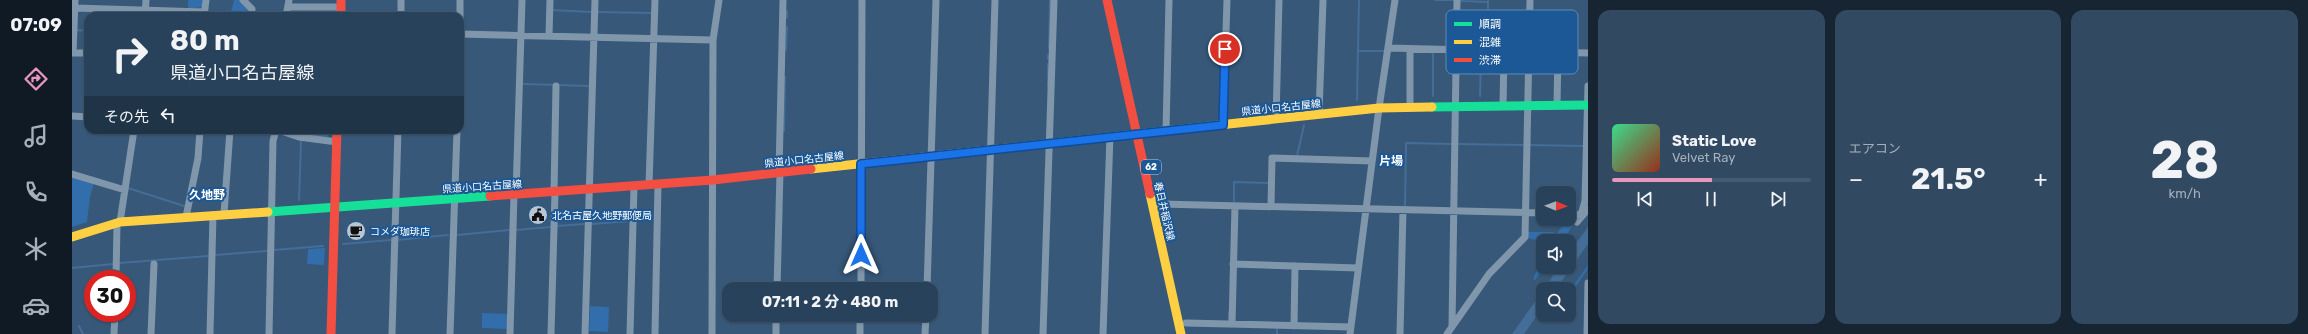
<!DOCTYPE html>
<html lang="ja">
<head>
<meta charset="utf-8">
<style>
  :root { --surface:#29425b; --page:#314961; --text:#f1f3f6; --muted:#a5b0bb; --line:#455b71; --accent:#e797bd }
  body { margin:0; font-family:Rubik,"Noto Sans JP",sans-serif; background:var(--page); color:var(--text); height:100vh; display:flex; flex-direction:column; font-size:15px; white-space:nowrap }
  * { box-sizing:border-box; margin:0 }
  p { font-size:13px; color:var(--muted) }
  .icon { flex:none; width:22px; height:22px; fill:none; stroke:currentColor; stroke-width:2; stroke-linecap:round; stroke-linejoin:round }
  .map { position:relative; flex:1; overflow:hidden }
  .side { display:flex; flex-direction:column; gap:10px; padding:10px; background:#172432; width:720px }
  .side>* { flex:none }
  .top-card { position:absolute; left:12px; top:12px; width:380px; height:122px; border-radius:12px; box-shadow:0 1px 3px #0004,0 0 0 1px var(--line); background:#29425b; color:var(--text); overflow:hidden }
  .needle { width:26px; rotate:91deg }
  .buttons { position:absolute; left:1464px; top:186px; display:grid; gap:8px }
  .buttons a { display:grid; place-items:center; width:40px; height:40px; border-radius:8px; background:var(--surface); box-shadow:0 1px 3px #0004,0 0 0 1px var(--line); font-size:20px }
  .speed { position:absolute; left:12px; top:270px; display:flex; gap:8px; font-size:20px; font-weight:700; text-align:center }
  .speed>* { display:grid; place-content:center; width:52px; height:52px; border-radius:50%; background:var(--surface); box-shadow:0 1px 3px #0004,0 0 0 1px var(--line); line-height:1 }
  .speed .limit { border:6px solid #d22; background:#fff; color:#111 }
  .pin { position:absolute; display:grid; place-items:center; width:34px; height:34px; color:#fff; margin:-17px; border:2px solid #fff; border-radius:50%; box-shadow:0 1px 4px #0007 }
  .me { position:absolute; width:44px; margin:-22px; rotate:0deg; stroke-linejoin:round; filter:drop-shadow(0 0 3px #0008) }
  .turn { display:flex; align-items:center; gap:14px; height:84px; padding:0 20px; font-size:18px }
  .turn .icon { width:52px; height:52px; stroke-width:2.5 }
  .turn b { display:block; font-size:28px; line-height:34px }
  .then { display:flex; align-items:center; height:38px; padding:0 20px; background:#0003; gap:8px; font-size:15px }
  .big { font-size:30px; font-weight:700; line-height:1.1 }
  .side .tile { flex:1; display:flex; flex-direction:column; justify-content:center; gap:6px; min-width:0; padding:0 14px; border-radius:12px; background:var(--page) }
  .side .dial { align-items:center; gap:0 }
  .dial b { font-size:52px; line-height:1 }
  .song { display:flex; align-items:center; gap:12px }
  .cover { width:48px; height:48px; border-radius:6px; background:linear-gradient(135deg,hsl(150 70% 55%),hsl(10 70% 35%)) }
  .played { height:4px; border-radius:2px; background:linear-gradient(90deg,var(--accent) 50%,var(--line) 50%) }
  .keys { display:flex; justify-content:space-around; direction:ltr }
  .heat { display:flex; justify-content:space-between; align-items:center; font-size:22px; direction:ltr }
  .side .tiles { flex:1; display:grid; gap:10px; grid-template-columns:repeat(3,1fr) }
  .trip { position:absolute; left:650px; top:282px; width:216px; height:40px; border-radius:12px; background:var(--surface); box-shadow:0 1px 3px #0004,0 0 0 1px var(--line); font-weight:700; line-height:40px; text-align:center }
  main { display:flex; flex:1; min-height:0 }
  .menu { display:flex; flex-direction:column; width:72px; justify-content:space-around; align-items:center; background:#101a24; color:var(--muted) }
  .menu .icon { width:28px; height:28px }
  .menu .selected { color:var(--accent) }
  .menu b { font-size:18px; color:var(--text) }
  .map>svg:first-child { display:block }
  .green { fill:#316eab }
  .water { fill:#446d97 }
  .lines { fill:none; stroke-linecap:round; stroke-linejoin:round }
  .stream { stroke:#446d97; stroke-width:2 }
  .street { stroke:#8096ab; stroke-width:7 }
  .fast { stroke:#16e098; stroke-width:9 }
  .slow { stroke:#ffcf43; stroke-width:9 }
  .jam { stroke:#f24e42; stroke-width:9 }
  .route-casing { stroke:#114b97; stroke-width:10 }
  .route { stroke:#1a73e8; stroke-width:7 }
  .labels { text-anchor:middle; stroke-width:4; stroke-linejoin:round; paint-order:stroke }
  .shield { fill:#1b5895; stroke:#bbcddf; stroke-width:1 }
  .shield-label { font-size:9px; font-weight:bold; fill:#fff }
  .street-label { font-size:10px; fill:#fff; stroke:#1b5895 }
  .poi-label { font-size:10px; fill:#fff; stroke:#1b5895; text-anchor:start }
  .quarter-label { font-size:12px; font-weight:bold; fill:#fff; stroke:#1b5895 }
  .key { fill:#1b5895; stroke:#5f8ab5; stroke-width:1 }
  .key-label { font-size:11px; fill:#fff }
</style>
</head>
<body>
<main>
<nav class="menu">
<b>07:09</b>
<svg class="icon selected" aria-label="directions" viewBox="0 0 24 24"><path d="M12 3l9 9-9 9-9-9zM9 14v-3h6M13 9l2 2-2 2"/></svg>
<svg class="icon" aria-label="music" viewBox="0 0 24 24"><path d="M9 18V5l10-2v13"/><circle cx="6" cy="18" r="3"/><circle cx="16" cy="16" r="3"/></svg>
<svg class="icon" aria-label="phone" viewBox="0 0 24 24"><path d="M5 4h4l2 5-3 2q2 4 5 5l2-3 5 2v4C11 20 4 13 5 4z"/></svg>
<svg class="icon" aria-label="climate" viewBox="0 0 24 24"><path d="M12 3v18M4 7l16 10M4 17L20 7"/></svg>
<svg class="icon" aria-label="car" viewBox="0 0 24 24"><path d="M5 17H2v-5l4-1 3-4h7l3 4 3 1v5h-3M9 17h6M6 11h13"/><circle cx="7" cy="17" r="2"/><circle cx="17" cy="17" r="2"/></svg>
</nav>
<div class="map">
<svg width="1516" height="334" viewBox="0 0 1516 334">
  <rect width="100%" height="100%" fill="#375879"/>
  <!-- green -->
  <path class="green" d="M116,0H131L130,7L116,9Z
    M162,0H168L178,10V16H158Z
    M287,12H303V16H287Z
    M0,176L22,183L18,197L15,222L0,227Z
    M1501,218L1504,221L1490,241H1479L1496,219Z
    M1456,232H1482L1477,241L1471,242L1456,238Z
    M253,248L252,265L235,264L236,249Z
    M1471,257L1472,267L1463,280L1461,279Z
    M1516,265L1515,270L1497,296V292Z
    M518,306L537,307L536,332L517,331Z
    M410,313L436,314L435,329L410,328Z"/>
  <!-- water -->
  <path class="water" d="M1516,227V244L1484,289H1472L1487,267H1497V253Z
    M1471,290V307L1452,334H1440L1467,296L1464,294L1468,295Z"/>
  <g class="lines">
    <!-- stream -->
    <path class="stream" d="M1363,0H1382
      M1389,1L1416,2
      M479,10L520,12
      M525,12L579,13
      M715,18V11
      M4,30L16,31
      M977,48L978,0
      M1416,48V0
      M714,50L715,27
      M1286,51H1312
      M1359,52L1361,53V96
      M976,59V55
      M452,84L517,86
      M976,86V64
      M1408,96L1409,53
      M1285,100L1287,0
      M712,131L713,77
      M236,135L255,136
      M1386,144L1451,145
      M1458,145L1511,146
      M1225,156L1232,125
      M56,188L112,206
      M227,200L229,140
      M1162,202V182L1196,183
      M1333,208L1334,143L1379,144
      M520,224L558,221
      M485,226L512,224
      M444,230L478,227
      M385,235L437,230
      M325,240L376,235
      M271,244L319,240
      M202,250L251,246
      M143,255L195,251
      M48,263L136,256
      M0,268L41,264
      M1157,319V312
      M7,326L11,334
      M1205,334V328"/>
    <!-- street -->
    <path class="street" d="M171,0L180,9L179,16
      M216,7H269
      M3,8L132,12
      M73,16L74,0
      M132,16L134,0
      M214,16L217,0
      M329,16V0
      M388,18V0
      M388,34L641,40
      M477,36L478,0
      M1317,48L1516,53
      M1338,49V107
      M0,53H16
      M1,53L3,0
      M1485,105L1486,52
      M1431,106L1432,51
      M1247,114L1251,0
      M0,116L16,117
      M1204,119L1207,0
      M1151,125L1155,0
      M206,130L227,137L265,142
      M1094,131L1097,0
      M707,172L711,0
      M0,174L53,190
      M577,185L583,0
      M482,192L484,86
      M444,194L450,0
      M1088,204L1471,213
      M1199,206L1200,158L1300,161
      M152,214L158,130
      M1497,214L1509,215L1513,201L1516,86
      M114,217L126,158L128,130
      M48,222L62,130
      M1505,222L1516,209
      M1161,264L1286,268
      M44,279L45,223
      M705,289L708,172
      M789,289L790,0
      M855,289L864,0
      M1114,323L1279,327
      M1160,324L1163,206
      M1222,326L1223,266
      M1380,327L1385,0
      M42,334L43,313
      M79,334L82,264
      M138,334L141,215
      M197,334L201,141L204,130
      M320,334L326,130
      M378,334L385,130
      M438,334L442,194
      M479,334L483,192
      M513,334L523,0
      M558,334L562,186
      M583,334L586,184
      M640,334L641,40L647,0
      M704,334V315
      M788,334V315
      M853,334L854,315
      M913,334L923,0
      M971,334L982,0
      M1031,334L1038,136
      M1278,334L1307,108L1323,0
      M1328,334L1331,210
      M1375,334L1417,274L1453,237L1458,0
      M1515,334L1516,283"/>
    <!-- fast -->
    <path class="fast" d="M1360,107L1516,105
      M935,148L1147,125
      M196,212L418,196"/>
    <!-- slow -->
    <path class="slow" d="M1147,125L1307,108L1360,107
      M739,169L935,148
      M1078,194L1109,334
      M0,237L48,222L196,212"/>
    <!-- jam -->
    <path class="jam" d="M269,0V16
      M1035,0L1078,194
      M418,196L641,180L739,169
      M259,334L265,130"/>
  </g>
  <g class="lines">
    <defs>
      <path id="route" d="M789,255V164L1151,125L1153,49"/>
    </defs>
    <!-- route casing -->
    <use href="#route" class="route-casing"/>
    <!-- route -->
    <use href="#route" class="route"/>
  </g>
  <!-- icons -->
  <defs>
    <symbol id="civic-disc" viewBox="-11 -11 22 22"><circle r="9.5" fill="#b9c5d0" stroke="#1b5895"/><path d="M-.6-6.5H3V-4.5H.6V-3L4-1V1h2V6H-6V1h2V-1L-.6-3ZM-1.2 2.5V6h2.4V2.5Z" fill="#111"/></symbol>
    <symbol id="cafe-disc" viewBox="-11 -11 22 22"><circle r="9.5" fill="#b9c5d0" stroke="#1b5895"/><path d="M-5.5-4.5H6V0H3Q3 3.5 0 3.5H-2.5Q-5.5 3.5-5.5 0ZM3-3.2v2h1.7v-2ZM-6 4.5H4V6H-6Z" fill="#111"/></symbol>
  </defs>
  <g fill-rule="evenodd">
    <use href="#civic-disc" x="455" y="204" width="22" height="22"/>
    <use href="#cafe-disc" x="273" y="220" width="22" height="22"/>
  </g>
  <g class="labels">
    <!-- shield labels -->
    <rect class="shield" x="1069" y="160" width="20" height="14" rx="3"/>
    <g class="shield-label">
      <text x="1079" y="170">62</text>
    </g>
    <!-- street labels -->
    <g class="street-label">
      <text transform="translate(1209 107) rotate(-6)" y="4">県道小口名古屋線</text>
      <text transform="translate(732 159) rotate(-6)" y="4">県道小口名古屋線</text>
      <text transform="translate(410 186) rotate(-4)" y="4">県道小口名古屋線</text>
      <text transform="translate(1093 211) rotate(77)" y="4">春日井稲沢線</text>
    </g>
    <!-- poi labels -->
    <g class="poi-label">
      <text x="480" y="219">北名古屋久地野郵便局</text>
      <text x="298" y="235">コメダ珈琲店</text>
    </g>
    <!-- quarter labels -->
    <g class="quarter-label">
      <text x="1319" y="165">片場</text>
      <text x="135" y="199">久地野</text>
    </g>
  </g>
  <!-- legend -->
  <rect x="1374" y="10" width="132" height="64" rx="6" class="key"/>
  <rect x="1382" y="22" width="18" height="4" fill="#16e098"/>
  <rect x="1382" y="40" width="18" height="4" fill="#ffcf43"/>
  <rect x="1382" y="58" width="18" height="4" fill="#f24e42"/>
  <g class="key-label">
    <text x="1407" y="28">順調</text>
    <text x="1407" y="46">混雑</text>
    <text x="1407" y="64">渋滞</text>
  </g>
</svg>
<div class="buttons">
<a><svg class="needle" viewBox="-14 -14 28 28"><path d="M0-13l5 13h-10z" fill="#e53935"/><path d="M0 13l5-13h-10z" fill="#a5b0bb"/></svg></a>
<a><svg class="icon" aria-label="sound" viewBox="0 0 24 24"><path d="M4 9h4l5-4v14l-5-4H4zM17 9q2 3 0 6"/></svg></a>
<a><svg class="icon" aria-label="search" viewBox="0 0 24 24"><circle cx="10" cy="10" r="6"/><path d="M15 15l6 6"/></svg></a>
</div>
<div class="speed"><div class="limit">30</div></div>
<div class="pin" style="left:1153px;top:49px;background:#d93025"><svg class="icon" aria-label="arrive" viewBox="0 0 24 24"><path d="M6 21V4h12l-3 4 3 4H6"/></svg></div>
<svg class="me" style="left:789px;top:255px" viewBox="-20 -20 40 40"><path d="M0-17L14 15 0 8-14 15z" fill="#1a73e8" stroke="#fff" stroke-width="4"/></svg>
<div class="trip">07:11 · 2 分 · 480 m</div>
<div class="top-card">
<div class="turn"><svg class="icon" aria-label="right" viewBox="0 0 24 24"><path d="M7 20v-9h11M14 6l5 5-5 5"/></svg><div><b>80 m</b>県道小口名古屋線</div></div>
<div class="then">その先<svg class="icon" aria-label="left" viewBox="0 0 24 24"><path d="M17 20v-9H6M10 6l-5 5 5 5"/></svg></div>
</div>
</div>
<section class="side">
<div class="tiles">
<div class="tile">
<div class="song"><i class="cover"></i><div><b>Static Love</b><p>Velvet Ray</p></div></div>
<div class="played"></div>
<div class="keys"><svg class="icon" aria-label="previous" viewBox="0 0 24 24"><path d="M18 5L8 12l10 7zM5 5v14"/></svg><svg class="icon" aria-label="pause" viewBox="0 0 24 24"><path d="M8 5v14M16 5v14"/></svg><svg class="icon" aria-label="next" viewBox="0 0 24 24"><path d="M6 5l10 7-10 7zM19 5v14"/></svg></div>
</div>
<div class="tile"><p>エアコン</p>
<div class="heat"><a>−</a><b class="big">21.5°</b><a>+</a></div>
</div>
<div class="tile dial"><b>28</b><p>km/h</p></div>
</div>
</section>
</main>
</body>
</html>
